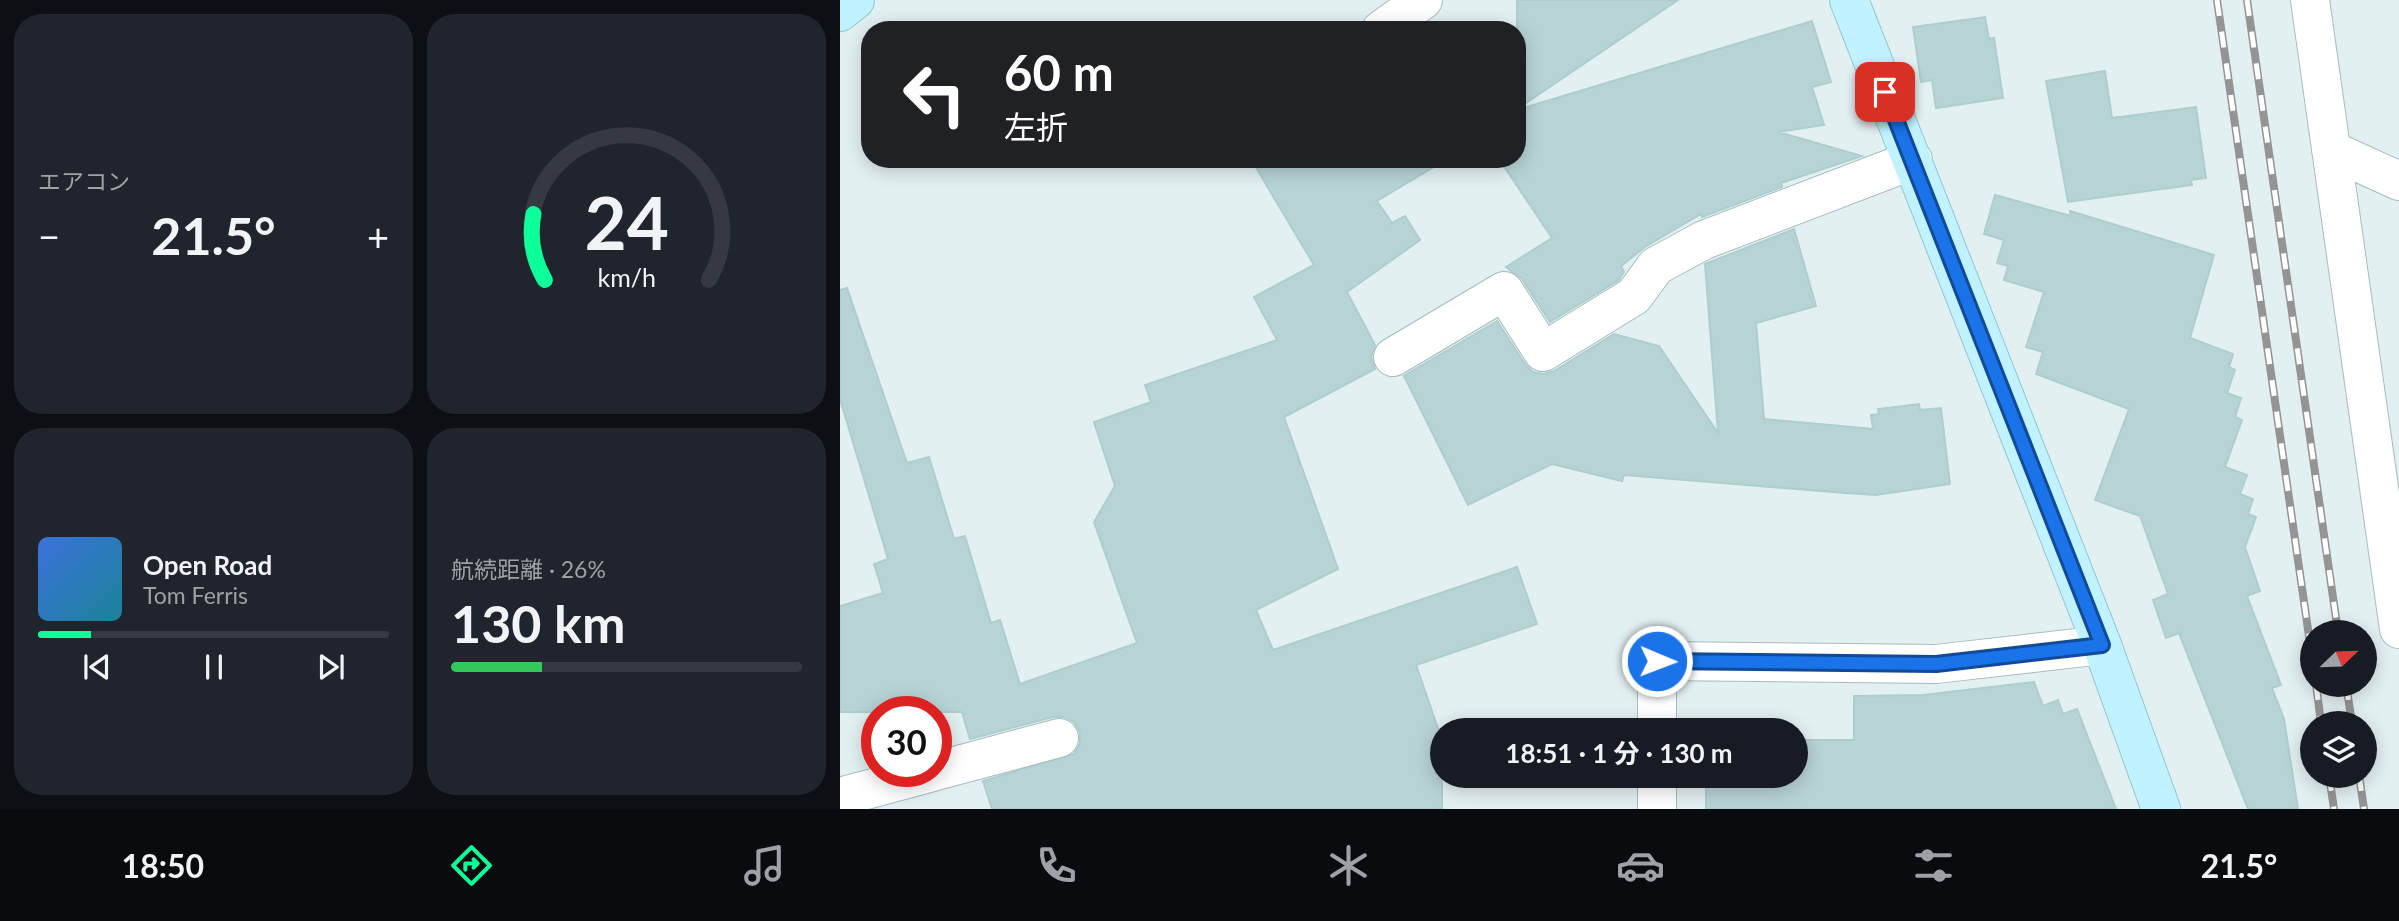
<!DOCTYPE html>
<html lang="ja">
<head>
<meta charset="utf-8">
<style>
  :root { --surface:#171b24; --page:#20242c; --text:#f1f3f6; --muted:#9ea1a6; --line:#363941; --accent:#0dff99 }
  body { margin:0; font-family:Lato,"Noto Sans JP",sans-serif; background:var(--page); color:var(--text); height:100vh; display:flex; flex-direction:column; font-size:26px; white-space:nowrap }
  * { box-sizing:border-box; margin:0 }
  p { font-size:23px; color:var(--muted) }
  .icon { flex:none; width:38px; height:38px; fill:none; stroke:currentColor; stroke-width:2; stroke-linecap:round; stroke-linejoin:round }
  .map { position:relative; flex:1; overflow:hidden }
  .drawer { display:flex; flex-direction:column; gap:14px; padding:14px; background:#0d0f14; width:840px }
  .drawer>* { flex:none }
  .banner { position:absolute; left:21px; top:21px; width:665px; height:147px; border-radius:28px; box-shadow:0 4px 18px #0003; background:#202124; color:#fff; overflow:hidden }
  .needle { width:46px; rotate:67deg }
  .buttons { position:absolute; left:1460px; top:620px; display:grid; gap:14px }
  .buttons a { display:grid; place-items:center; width:77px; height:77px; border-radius:50%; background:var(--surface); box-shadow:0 4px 18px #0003; font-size:35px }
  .speed { position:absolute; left:21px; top:696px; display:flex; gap:14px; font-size:35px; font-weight:700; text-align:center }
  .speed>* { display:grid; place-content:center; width:91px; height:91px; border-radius:50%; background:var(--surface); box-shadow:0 4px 18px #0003; line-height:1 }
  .speed .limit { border:10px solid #d22; background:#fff; color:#111 }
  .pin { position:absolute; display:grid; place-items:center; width:60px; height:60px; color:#fff; margin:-30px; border-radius:14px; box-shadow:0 4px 10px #0006 }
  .me { position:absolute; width:77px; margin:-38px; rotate:91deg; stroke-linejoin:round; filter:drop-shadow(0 0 5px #0008) }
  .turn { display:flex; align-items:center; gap:24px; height:147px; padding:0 28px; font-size:32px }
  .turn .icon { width:91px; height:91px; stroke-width:2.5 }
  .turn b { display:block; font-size:49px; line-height:60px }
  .big { font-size:52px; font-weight:700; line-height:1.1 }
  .drawer .widget { flex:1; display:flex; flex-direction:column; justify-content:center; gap:10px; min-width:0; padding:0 24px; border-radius:28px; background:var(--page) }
  .drawer .dial { align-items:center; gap:0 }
  .dial svg { height:182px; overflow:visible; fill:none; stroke:var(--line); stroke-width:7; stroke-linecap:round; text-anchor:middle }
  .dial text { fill:var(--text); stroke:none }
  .song { display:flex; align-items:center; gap:21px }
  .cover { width:84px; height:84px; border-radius:10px; background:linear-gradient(135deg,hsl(220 70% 55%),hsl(190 70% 35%)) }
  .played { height:7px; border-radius:4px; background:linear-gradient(90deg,var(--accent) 15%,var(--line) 15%) }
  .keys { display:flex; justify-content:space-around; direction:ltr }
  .heat { display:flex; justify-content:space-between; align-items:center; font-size:38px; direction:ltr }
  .charge { height:10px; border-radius:5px; background:linear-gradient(90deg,#34c759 26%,var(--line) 0) }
  .drawer .tiles { flex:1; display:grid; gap:14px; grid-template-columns:repeat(2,1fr) }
  .trip { position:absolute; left:590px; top:718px; width:378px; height:70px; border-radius:35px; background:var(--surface); box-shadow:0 4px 18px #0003; font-weight:700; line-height:70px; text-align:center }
  .menu { display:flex; height:112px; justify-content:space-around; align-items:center; background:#090b0e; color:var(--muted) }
  .menu .icon { width:49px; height:49px }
  .menu .on { color:var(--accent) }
  .menu b { font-size:32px; color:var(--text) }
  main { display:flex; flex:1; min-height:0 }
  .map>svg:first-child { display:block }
  .building { fill:#b8d3d4; stroke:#accecf; stroke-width:2 }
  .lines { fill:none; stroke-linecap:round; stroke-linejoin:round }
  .street-casing { stroke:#a6bbbe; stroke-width:40 }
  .secondary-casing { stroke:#8fc6d0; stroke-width:40 }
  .street { stroke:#fff; stroke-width:38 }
  .secondary { stroke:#c0f3ff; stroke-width:38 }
  .rail-casing { stroke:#949494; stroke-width:8 }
  .rail { stroke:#fff; stroke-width:5; stroke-dasharray:16; stroke-linecap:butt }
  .route-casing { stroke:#114b97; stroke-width:18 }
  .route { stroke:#1a73e8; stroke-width:12 }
</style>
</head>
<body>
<main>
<section class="drawer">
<div class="tiles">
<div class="widget"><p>エアコン</p>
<div class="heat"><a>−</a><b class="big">21.5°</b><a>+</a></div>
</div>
<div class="widget dial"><svg viewBox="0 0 100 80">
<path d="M14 69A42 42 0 1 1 86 69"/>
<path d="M14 69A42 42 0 0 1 9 40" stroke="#0dff99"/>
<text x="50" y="56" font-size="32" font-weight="700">24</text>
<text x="50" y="72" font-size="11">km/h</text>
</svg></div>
<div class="widget">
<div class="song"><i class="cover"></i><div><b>Open Road</b><p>Tom Ferris</p></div></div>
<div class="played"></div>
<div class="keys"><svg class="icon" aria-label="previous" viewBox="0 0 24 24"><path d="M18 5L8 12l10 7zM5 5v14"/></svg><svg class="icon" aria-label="pause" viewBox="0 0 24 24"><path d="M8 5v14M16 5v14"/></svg><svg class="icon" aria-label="next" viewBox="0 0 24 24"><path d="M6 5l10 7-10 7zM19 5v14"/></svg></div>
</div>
<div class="widget"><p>航続距離 · 26%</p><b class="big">130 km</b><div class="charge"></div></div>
</div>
</section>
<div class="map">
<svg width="1559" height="809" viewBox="0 0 1559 809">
  <rect width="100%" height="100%" fill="#e3f0f2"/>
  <!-- building -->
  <path class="building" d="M677,0H838L677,109Z
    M1145,17L1149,39L1154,38L1163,98L1096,108L1092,80L1081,82L1073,27Z
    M972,21L991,82L972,87L984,125L938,132L1022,156L941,183L942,187L862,217L861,214L805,247L781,266L784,272L779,280L710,322L682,279L666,267L712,238L659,159H677V110Z
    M1265,71L1272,118L1356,107L1366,178L1351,180L1352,185L1228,202L1206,81Z
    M411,159H607L537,201L552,223L565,216L580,240L507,292L535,345L531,357L535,369L444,417L498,569L416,610L433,650L677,567L697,624L576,665L602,740V809H152L143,781L234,754L240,743V732L234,722L224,717H213L130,739L122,712H0V606L43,593L34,564L48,559L0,399V290L7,288L67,463L89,457L114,539L125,536L151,623L160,620L180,684L297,643L254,522L275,486L254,422L311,402L305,385L437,340L414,297L474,265Z
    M1155,195L1231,216L1230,211L1374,255L1350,338L1393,354L1389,367L1395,370L1387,393L1401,398L1395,417L1402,420L1385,467L1407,475L1400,494L1413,499L1408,514L1416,517L1405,547L1420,591L1407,596L1441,685L1432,688L1444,719L1458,809H1408L1339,633L1326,638L1313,600L1328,594L1300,516L1255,500L1289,409L1196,374L1203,352L1186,347L1204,292L1164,280L1168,266L1157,263L1164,240L1144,234Z
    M954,229L976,306L916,323L924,419L1033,429L1031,415L1039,414L1038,409L1079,404L1080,410L1101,408L1110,484L1036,495L1005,493L784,475L782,481L712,464L628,505L564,376L657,321L685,364L693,372L703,374L714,371L774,334L819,346L878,433L865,264Z
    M1194,682L1203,706L1218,700L1223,714L1237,709L1276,809H866V775H956V740H1014V696L1083,695Z
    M866,727H925V730H866Z"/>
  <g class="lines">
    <defs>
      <path id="street" d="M1470,0L1559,629
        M541,30L583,0
        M1491,150L1559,181
        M553,357L664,291L703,352L794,296L816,266L864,240L1073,160
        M817,730V661L1096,664L1262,645
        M96,771L219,738
        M0,797L93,772
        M817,809V775"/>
      <path id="secondary" d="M1009,0L1262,645L1321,809
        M0,12L15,0"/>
    </defs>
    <!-- street casing -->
    <use href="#street" class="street-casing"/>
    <!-- secondary casing -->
    <use href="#secondary" class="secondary-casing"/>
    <!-- street -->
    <use href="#street" class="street"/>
    <!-- secondary -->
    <use href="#secondary" class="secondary"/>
    <defs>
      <path id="rail" d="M1377,0L1472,657
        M1407,0L1498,632
        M1476,684L1481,723
        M1506,684L1512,723
        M1489,775L1494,809
        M1519,775L1524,809"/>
    </defs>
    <!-- rail casing -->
    <use href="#rail" class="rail-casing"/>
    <!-- rail -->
    <use href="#rail" class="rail"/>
  </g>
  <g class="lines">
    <defs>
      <path id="route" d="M817,661L1096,664L1262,645L1045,92"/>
    </defs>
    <!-- route casing -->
    <use href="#route" class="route-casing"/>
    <!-- route -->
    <use href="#route" class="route"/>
  </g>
</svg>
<div class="buttons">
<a><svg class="needle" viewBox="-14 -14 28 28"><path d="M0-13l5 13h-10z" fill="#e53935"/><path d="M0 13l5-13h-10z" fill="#9ea1a6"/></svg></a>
<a><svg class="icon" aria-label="layers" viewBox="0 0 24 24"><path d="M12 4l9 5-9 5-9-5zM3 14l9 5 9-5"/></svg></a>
</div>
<div class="speed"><div class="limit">30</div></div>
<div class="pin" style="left:1045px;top:92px;background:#d93025"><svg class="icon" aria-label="arrive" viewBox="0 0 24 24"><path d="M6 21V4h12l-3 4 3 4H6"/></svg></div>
<svg class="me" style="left:817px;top:661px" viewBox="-20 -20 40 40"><circle r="17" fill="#1a73e8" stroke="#fff" stroke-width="3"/><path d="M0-11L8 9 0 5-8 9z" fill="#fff"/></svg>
<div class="trip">18:51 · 1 分 · 130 m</div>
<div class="banner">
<div class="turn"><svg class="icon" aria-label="left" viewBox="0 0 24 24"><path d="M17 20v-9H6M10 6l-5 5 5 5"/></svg><div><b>60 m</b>左折</div></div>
</div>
</div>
</main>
<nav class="menu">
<b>18:50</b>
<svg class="icon on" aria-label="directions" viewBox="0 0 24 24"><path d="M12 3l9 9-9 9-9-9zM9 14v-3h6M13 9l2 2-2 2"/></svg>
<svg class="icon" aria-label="music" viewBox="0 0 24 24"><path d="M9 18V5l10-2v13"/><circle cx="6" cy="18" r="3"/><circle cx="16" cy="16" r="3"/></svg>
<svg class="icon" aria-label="phone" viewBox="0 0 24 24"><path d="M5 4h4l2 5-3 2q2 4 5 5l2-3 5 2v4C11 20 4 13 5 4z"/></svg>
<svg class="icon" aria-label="climate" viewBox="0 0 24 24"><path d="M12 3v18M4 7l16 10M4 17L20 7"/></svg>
<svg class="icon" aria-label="car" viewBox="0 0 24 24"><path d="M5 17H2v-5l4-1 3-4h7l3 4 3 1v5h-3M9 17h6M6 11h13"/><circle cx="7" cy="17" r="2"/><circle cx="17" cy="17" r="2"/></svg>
<svg class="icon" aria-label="filters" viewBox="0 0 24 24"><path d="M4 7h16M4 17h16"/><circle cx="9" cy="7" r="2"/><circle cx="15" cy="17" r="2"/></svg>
<b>21.5°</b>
</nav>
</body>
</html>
